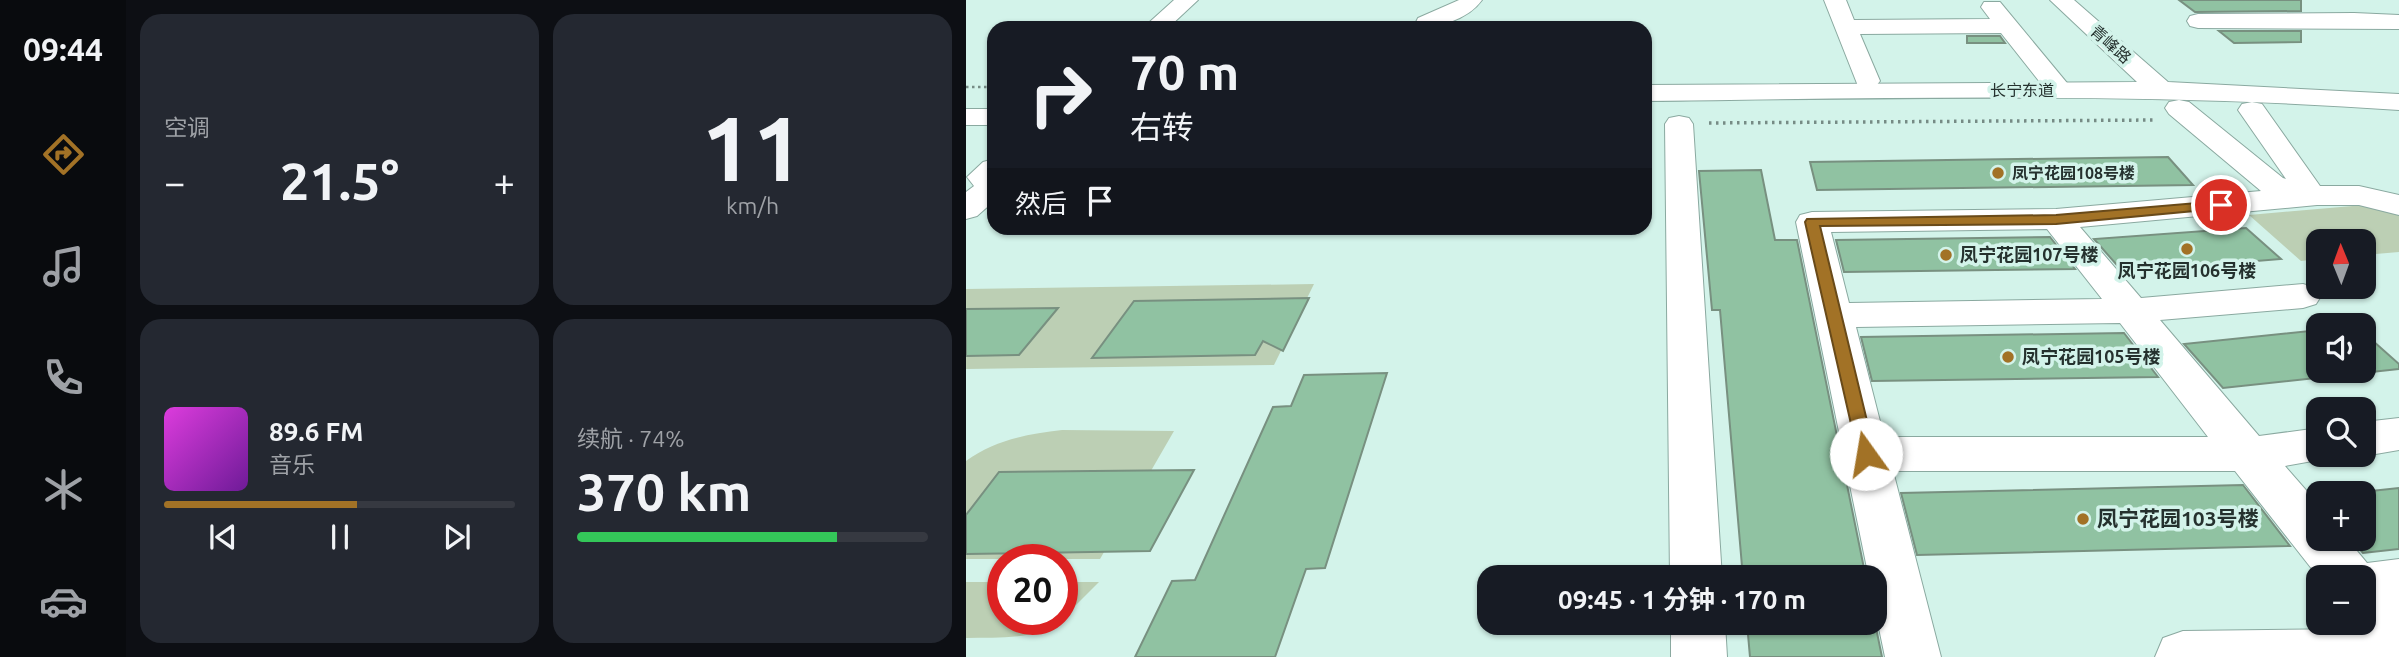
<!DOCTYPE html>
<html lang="zh">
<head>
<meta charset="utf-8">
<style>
  :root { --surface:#171b24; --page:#242831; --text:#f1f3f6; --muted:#9ea1a6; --line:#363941; --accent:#a27226 }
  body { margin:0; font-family:Ubuntu,"Noto Sans SC",sans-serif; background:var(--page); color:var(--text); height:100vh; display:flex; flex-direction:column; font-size:26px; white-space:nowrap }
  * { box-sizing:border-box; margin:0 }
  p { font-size:23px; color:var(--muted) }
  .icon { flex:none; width:38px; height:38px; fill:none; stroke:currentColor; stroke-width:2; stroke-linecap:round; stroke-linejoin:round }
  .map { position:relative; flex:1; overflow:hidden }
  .drawer { display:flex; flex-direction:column; gap:14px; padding:14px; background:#0d0f14; width:840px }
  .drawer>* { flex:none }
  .top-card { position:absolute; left:21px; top:21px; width:665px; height:214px; border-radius:21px; box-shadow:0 2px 5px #0004; background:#171b24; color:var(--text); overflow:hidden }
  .needle { width:46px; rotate:359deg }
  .buttons { position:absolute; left:1340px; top:229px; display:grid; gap:14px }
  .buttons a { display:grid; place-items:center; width:70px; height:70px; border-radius:14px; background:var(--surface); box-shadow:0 2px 5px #0004; font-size:35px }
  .speed { position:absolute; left:21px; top:544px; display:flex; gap:14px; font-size:35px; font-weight:700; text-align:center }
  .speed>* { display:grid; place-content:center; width:91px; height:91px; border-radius:50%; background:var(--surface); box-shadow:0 2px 5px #0004; line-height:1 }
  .speed .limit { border:10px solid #d22; background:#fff; color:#111 }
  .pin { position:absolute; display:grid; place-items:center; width:60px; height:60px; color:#fff; margin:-30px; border:4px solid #fff; border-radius:50%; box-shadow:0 2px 7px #0007 }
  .me { position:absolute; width:77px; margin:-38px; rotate:347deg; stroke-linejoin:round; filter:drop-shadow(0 0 5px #0008) }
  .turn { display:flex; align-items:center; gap:24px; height:147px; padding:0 28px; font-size:32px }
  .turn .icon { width:91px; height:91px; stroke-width:2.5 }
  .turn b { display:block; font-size:49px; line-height:60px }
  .then { display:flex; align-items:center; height:66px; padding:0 28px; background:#0003; gap:14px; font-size:26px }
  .big { font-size:52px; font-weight:700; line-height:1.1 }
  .drawer .tile { flex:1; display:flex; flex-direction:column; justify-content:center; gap:10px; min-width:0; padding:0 24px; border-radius:21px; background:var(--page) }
  .drawer .dial { align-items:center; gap:0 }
  .dial b { font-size:91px; line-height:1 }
  .song { display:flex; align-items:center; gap:21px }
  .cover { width:84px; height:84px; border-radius:10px; background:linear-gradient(135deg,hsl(300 70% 55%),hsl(280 70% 35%)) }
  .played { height:7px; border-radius:4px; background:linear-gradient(90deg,var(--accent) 55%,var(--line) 55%) }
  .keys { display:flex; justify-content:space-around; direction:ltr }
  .heat { display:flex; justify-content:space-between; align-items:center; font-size:38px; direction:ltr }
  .charge { height:10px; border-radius:5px; background:linear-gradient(90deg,#34c759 74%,var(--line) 0) }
  .drawer .tiles { flex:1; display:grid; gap:14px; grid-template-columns:repeat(2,1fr) }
  .trip { position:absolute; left:511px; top:565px; width:410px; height:70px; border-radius:21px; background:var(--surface); box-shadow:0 2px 5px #0004; font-weight:700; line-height:70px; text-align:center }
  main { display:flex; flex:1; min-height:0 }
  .tab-bar { display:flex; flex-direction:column; width:126px; justify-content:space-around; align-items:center; background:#090b0e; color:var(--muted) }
  .tab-bar .icon { width:49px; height:49px }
  .tab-bar .current { color:var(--accent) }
  .tab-bar b { font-size:32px; color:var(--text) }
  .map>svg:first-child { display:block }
  .green { fill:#bccfb4 }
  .building { fill:#90c2a2; stroke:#789080; stroke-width:2 }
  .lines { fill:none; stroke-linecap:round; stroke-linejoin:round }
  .minor-casing { stroke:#8aa9a0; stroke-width:2 }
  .major-casing { stroke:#8aa9a0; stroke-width:2 }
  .path-far1 { stroke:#768b85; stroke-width:2.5; stroke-dasharray:2.5 3.5; stroke-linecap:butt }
  .path { stroke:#768b85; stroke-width:3.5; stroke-dasharray:2.5 4.5; stroke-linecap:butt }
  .minor { fill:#fff; fill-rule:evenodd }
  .major { fill:#fff; fill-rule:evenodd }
  .route { fill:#a27226; stroke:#694a19; stroke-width:2 }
  .poi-dot { fill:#a27226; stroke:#d3f3ea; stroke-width:2.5 }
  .labels { text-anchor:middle; stroke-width:7; stroke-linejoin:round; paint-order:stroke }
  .far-street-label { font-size:16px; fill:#25312e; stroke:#d3f3ea }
  .far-poi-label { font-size:16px; font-weight:bold; fill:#25312e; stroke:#d3f3ea; text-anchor:start }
  .poi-label { font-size:18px; font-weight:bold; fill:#25312e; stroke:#d3f3ea; text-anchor:start }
  .near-poi-label { font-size:21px; font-weight:bold; fill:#25312e; stroke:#d3f3ea; text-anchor:start }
</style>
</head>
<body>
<main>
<nav class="tab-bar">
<b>09:44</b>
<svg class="icon current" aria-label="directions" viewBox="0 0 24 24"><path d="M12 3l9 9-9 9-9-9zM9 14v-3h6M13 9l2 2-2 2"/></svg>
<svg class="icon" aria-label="music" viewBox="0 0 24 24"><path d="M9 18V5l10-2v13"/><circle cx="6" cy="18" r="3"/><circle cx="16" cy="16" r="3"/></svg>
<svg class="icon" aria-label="phone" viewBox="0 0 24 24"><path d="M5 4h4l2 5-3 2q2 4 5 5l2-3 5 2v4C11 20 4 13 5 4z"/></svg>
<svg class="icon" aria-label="climate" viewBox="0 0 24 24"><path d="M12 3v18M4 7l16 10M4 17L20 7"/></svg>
<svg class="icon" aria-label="car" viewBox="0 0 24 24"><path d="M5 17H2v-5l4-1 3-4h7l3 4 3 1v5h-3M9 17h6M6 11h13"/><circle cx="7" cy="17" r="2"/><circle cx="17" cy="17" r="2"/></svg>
</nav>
<section class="drawer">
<div class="tiles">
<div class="tile"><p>空调</p>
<div class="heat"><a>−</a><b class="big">21.5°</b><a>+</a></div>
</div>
<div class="tile dial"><b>11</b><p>km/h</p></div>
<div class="tile">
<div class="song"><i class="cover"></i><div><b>89.6 FM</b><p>音乐</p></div></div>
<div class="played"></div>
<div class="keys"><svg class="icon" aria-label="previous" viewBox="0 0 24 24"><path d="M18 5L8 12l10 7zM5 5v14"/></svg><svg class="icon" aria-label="pause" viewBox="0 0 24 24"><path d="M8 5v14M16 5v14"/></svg><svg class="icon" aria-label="next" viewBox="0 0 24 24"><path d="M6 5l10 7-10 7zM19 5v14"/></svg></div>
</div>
<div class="tile"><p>续航 · 74%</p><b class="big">370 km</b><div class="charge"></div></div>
</div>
</section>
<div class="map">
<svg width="1433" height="657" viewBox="0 0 1433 657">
  <rect width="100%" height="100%" fill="#d3f3ea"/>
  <!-- green -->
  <path class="green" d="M1398,205L1433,212V252L1398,255V242H1353V259L1335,261L1283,215Z
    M348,284L308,365L0,369V289Z
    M96,430L208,431L134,559H0V461C29,440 61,434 96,430Z
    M0,582H37V620H96C67,641 34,637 0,638Z
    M96,582H133L96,619Z"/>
  <!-- building -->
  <path class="building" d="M1213,0H1335V11L1229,12Z
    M1253,31H1335V42L1268,43Z
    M1001,36H1034L1039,43H1001Z
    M1202,157L1227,185L851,190L844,162Z
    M795,170L809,240H831L900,578H777L754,310H746L733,171Z
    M1280,228L1315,259L1157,272L1128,239Z
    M1084,237L1109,269L878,272L870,240Z
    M343,298L317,351L297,341L289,355L126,358L168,301Z
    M92,308L53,355L0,356V309Z
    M1353,330V371H1398V333L1433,364V369L1257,388L1218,344Z
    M1158,333L1192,377L906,381L895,337Z
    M421,373L359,568L340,569L309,657H169L206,581L229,580L307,407L325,406L338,375Z
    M228,470L184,551L0,554V515L33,472Z
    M1277,485L1324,546L951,555L935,493Z
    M1433,488V549L1397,553L1385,539H1398V494H1377Z
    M908,618L916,657H784L781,623H908Z"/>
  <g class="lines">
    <defs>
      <path id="minor" d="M208,0H232L202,28H177Z
        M493,0H516C501,21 470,28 447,28L452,18Z
        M858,0H880L888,20L1024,19L1015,7L1018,2H1034L1106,89L1102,95L1093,97L1084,95L1035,33L894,34L914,81L910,86L901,89L892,86Z
        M1388,13L1433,15V29L1232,28L1224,26L1221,21L1224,16L1232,14Z
        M1213,100L1223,102L1317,178L1320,179L1272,110L1276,104L1286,102L1296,104L1354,186H1393L1433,195V215L1393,205H1351L1114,227L1175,298L1337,284L1350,288L1355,296L1350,304L1337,308L1194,320L1293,436L1353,428V455H1370L1369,457L1319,466L1353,505V539H1381L1401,563L1433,559V657H1189L1197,638L1217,631L1389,629L1385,623H1398V578H1353L1269,471H927L975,657H919L908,604V578H903L830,222L834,215L846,212L1090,209L1295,191L1203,114L1199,108L1203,102ZM1081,229L1136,299L883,303L865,232ZM1154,323L1242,437H918L890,327Z
        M713,116L723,118L727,124L756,578H704L699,124L703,118Z
        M28,159V201L11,216L0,219V192L8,186L1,177L17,162Z
        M1433,418V450L1398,456L1396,455H1398V422Z
        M705,623H759L761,657H705Z"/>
      <path id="major" d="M1084,0H1108L1202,82L1433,94V110C1182,92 931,98 679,101V85L1171,82Z
        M0,109H28V125H0Z"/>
    </defs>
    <!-- minor casing -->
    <use href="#minor" class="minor-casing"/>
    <!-- major casing -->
    <use href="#major" class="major-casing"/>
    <!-- path-far1 -->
    <path class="path-far1" d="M0,87H28"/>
    <!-- path -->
    <path class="path" d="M743,123L1189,120"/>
    <!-- minor -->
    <use href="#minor" class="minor"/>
    <!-- major -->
    <use href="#major" class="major"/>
  </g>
  <!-- route -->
  <path class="route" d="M1255,201L1260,202V208L1090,224L854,226L909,454L906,459H893L839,222L841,219L1090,215Z"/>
  <!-- markers -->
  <g class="poi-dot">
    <circle cx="1032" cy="173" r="7"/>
    <circle cx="1221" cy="249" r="7"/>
    <circle cx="980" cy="255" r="7"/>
    <circle cx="1042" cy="357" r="7"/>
    <circle cx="1117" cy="519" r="7"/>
  </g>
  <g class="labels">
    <!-- far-street labels -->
    <g class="far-street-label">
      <text transform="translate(1145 44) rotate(42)" y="6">青峰路</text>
      <text x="1056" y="96">长宁东道</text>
    </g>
    <!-- far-poi labels -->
    <g class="far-poi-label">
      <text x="1046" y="179">凤宁花园108号楼</text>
    </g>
    <!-- poi labels -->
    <g class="poi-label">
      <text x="994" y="261">凤宁花园107号楼</text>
      <text x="1221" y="277" text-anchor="middle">凤宁花园106号楼</text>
      <text x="1056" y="363">凤宁花园105号楼</text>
    </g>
    <!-- near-poi labels -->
    <g class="near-poi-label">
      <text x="1131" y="526">凤宁花园103号楼</text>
    </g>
  </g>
</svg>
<div class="buttons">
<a><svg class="needle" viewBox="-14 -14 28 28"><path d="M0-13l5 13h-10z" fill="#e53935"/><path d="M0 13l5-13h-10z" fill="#9ea1a6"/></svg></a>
<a><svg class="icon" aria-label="sound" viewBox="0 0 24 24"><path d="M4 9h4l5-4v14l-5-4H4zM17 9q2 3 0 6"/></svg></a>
<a><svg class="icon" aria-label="search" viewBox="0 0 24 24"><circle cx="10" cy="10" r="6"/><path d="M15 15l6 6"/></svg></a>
<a>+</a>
<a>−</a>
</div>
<div class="speed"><div class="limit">20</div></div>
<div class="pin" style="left:1255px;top:205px;background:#d93025"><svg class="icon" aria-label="arrive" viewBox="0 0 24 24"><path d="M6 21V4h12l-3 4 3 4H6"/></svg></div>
<svg class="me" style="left:900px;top:454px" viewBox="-20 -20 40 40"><circle r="19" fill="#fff"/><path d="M0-13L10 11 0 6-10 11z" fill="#a27226"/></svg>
<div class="trip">09:45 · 1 分钟 · 170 m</div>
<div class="top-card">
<div class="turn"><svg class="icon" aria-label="right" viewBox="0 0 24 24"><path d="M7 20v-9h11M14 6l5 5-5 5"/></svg><div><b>70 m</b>右转</div></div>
<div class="then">然后<svg class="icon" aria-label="arrive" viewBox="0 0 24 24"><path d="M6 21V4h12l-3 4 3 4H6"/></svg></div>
</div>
</div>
</main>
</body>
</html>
